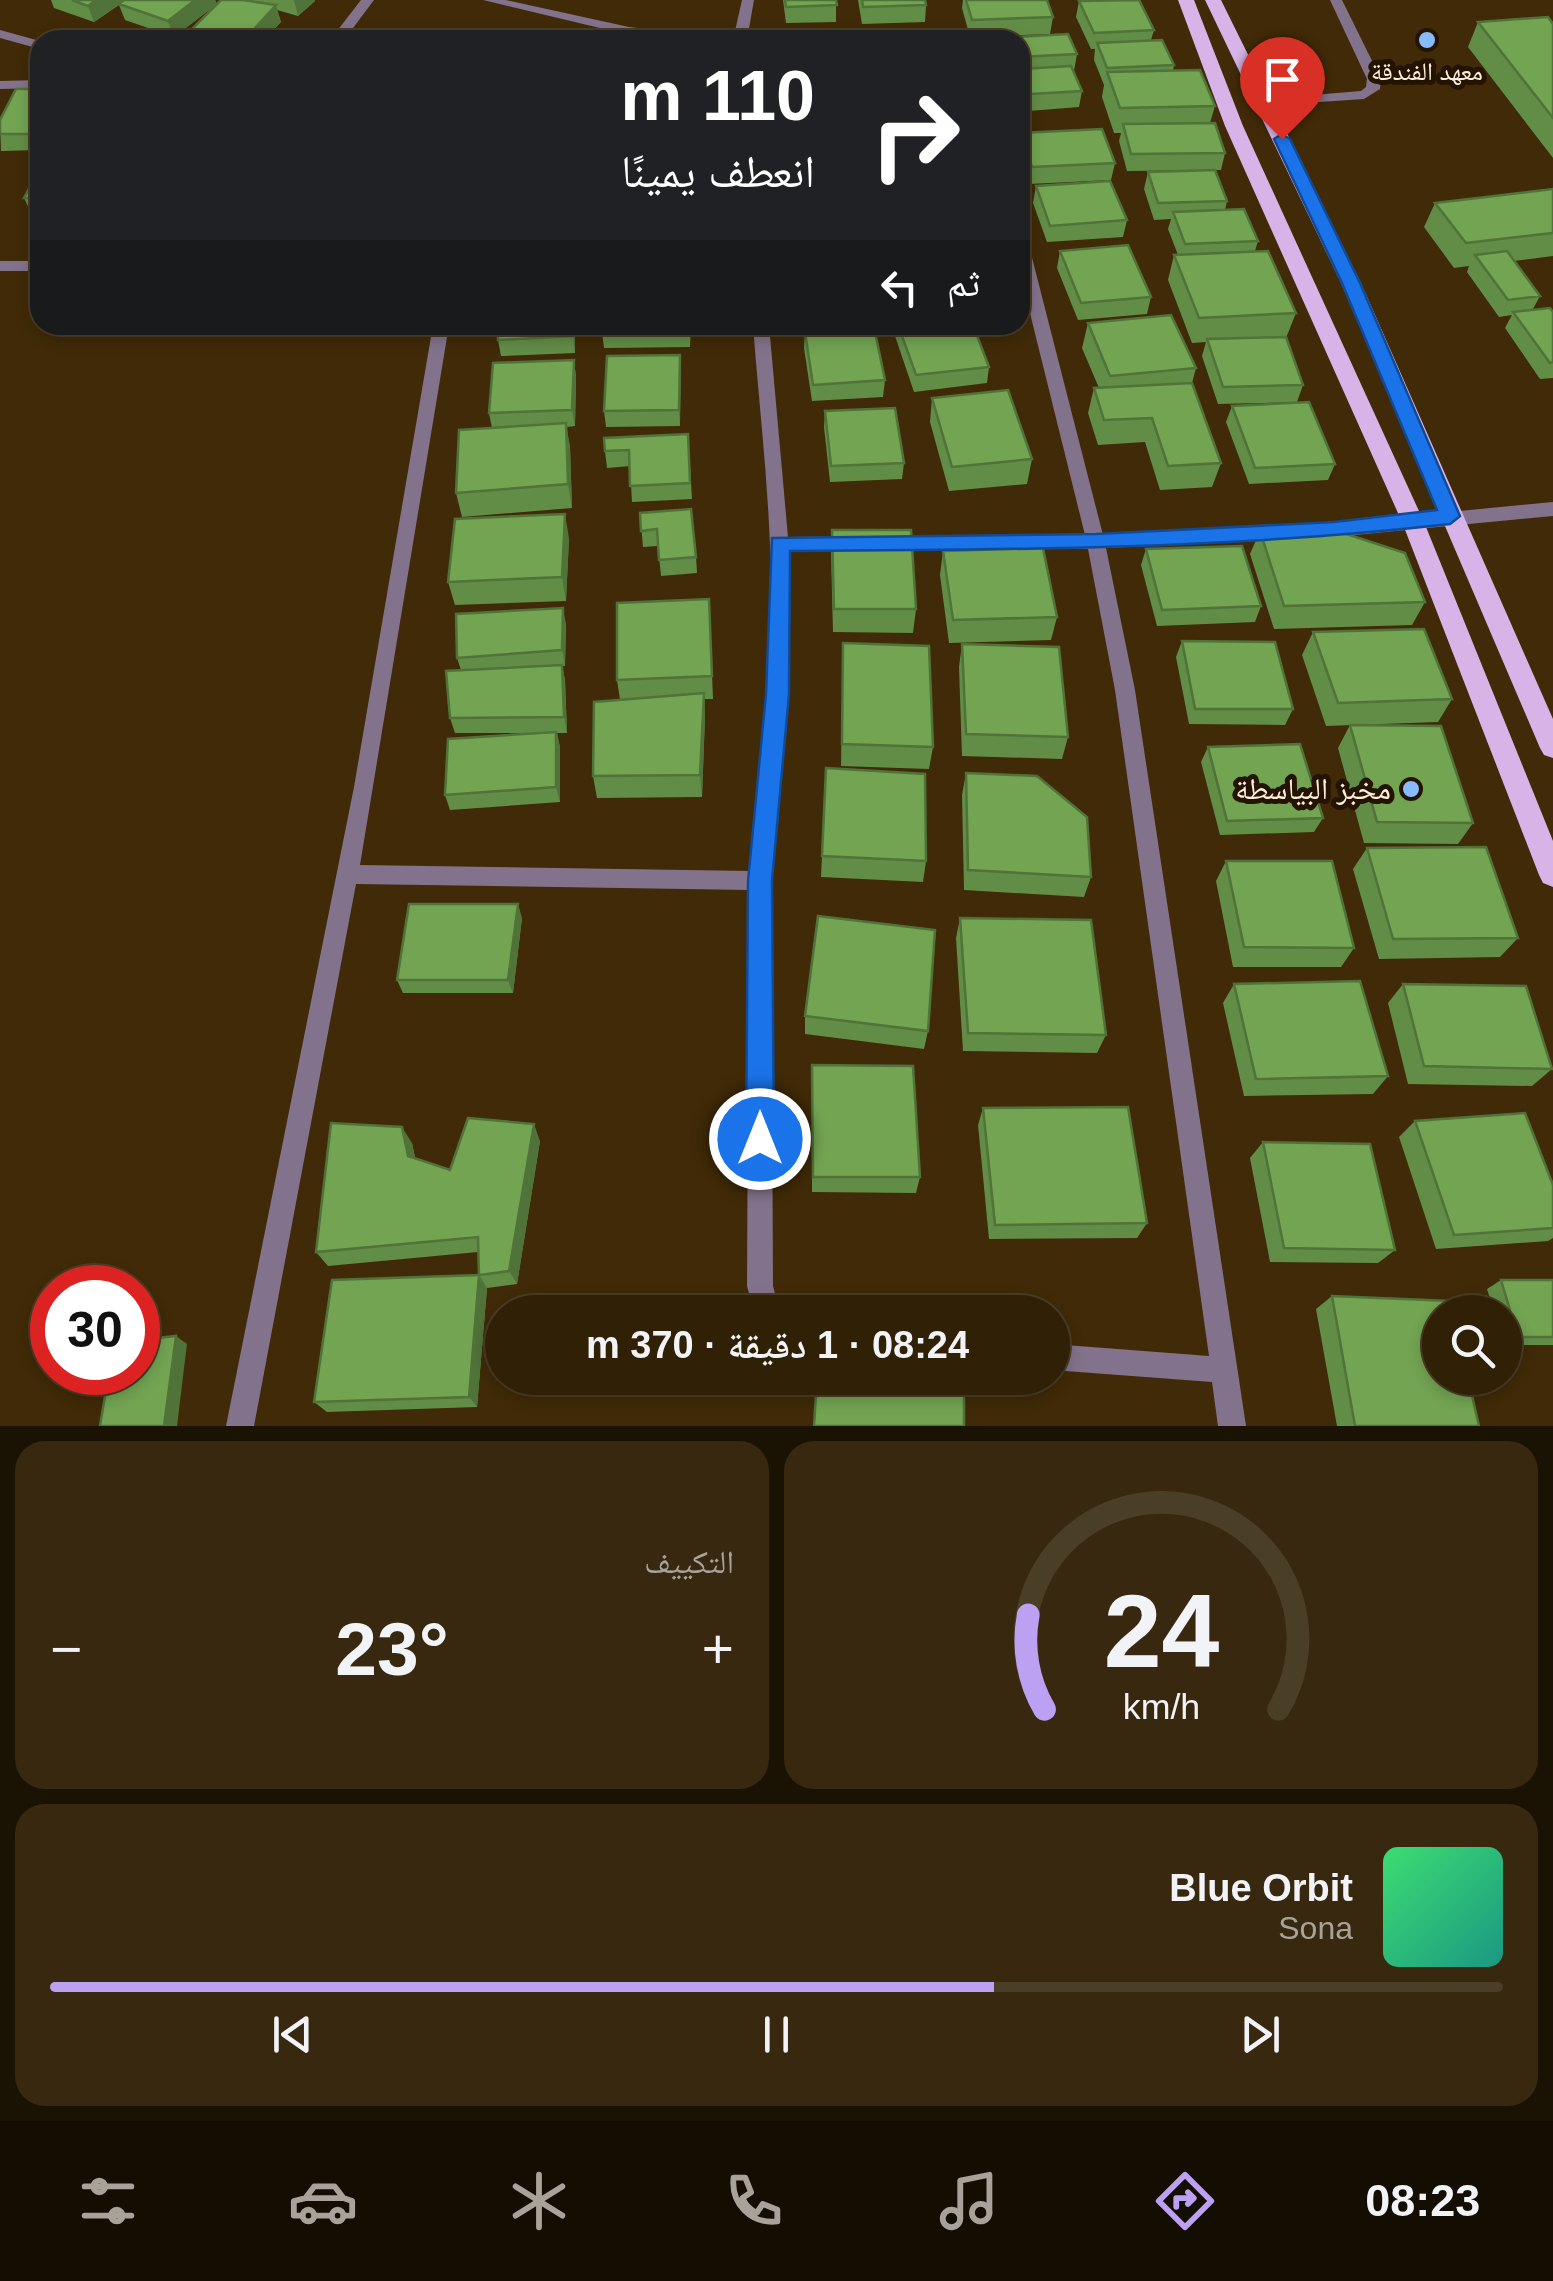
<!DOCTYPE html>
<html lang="ar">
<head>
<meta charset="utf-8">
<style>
  :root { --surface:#302005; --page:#38280f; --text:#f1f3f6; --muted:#a8a39a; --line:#4b3e27; --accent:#bca0f2 }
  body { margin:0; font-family:Arial,"Noto Naskh Arabic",sans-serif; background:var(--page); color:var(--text); direction:rtl; height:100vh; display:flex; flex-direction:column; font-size:38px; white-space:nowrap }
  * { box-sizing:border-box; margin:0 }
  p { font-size:32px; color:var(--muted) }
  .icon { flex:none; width:55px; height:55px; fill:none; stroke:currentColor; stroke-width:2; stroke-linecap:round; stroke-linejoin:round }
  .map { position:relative; height:1426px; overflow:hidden; direction:ltr }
  .drawer { display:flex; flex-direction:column; gap:15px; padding:15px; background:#1a1203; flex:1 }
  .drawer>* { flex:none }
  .hud { position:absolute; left:30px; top:30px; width:1000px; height:305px; border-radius:30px; box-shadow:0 5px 15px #0003,0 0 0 2px var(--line); direction:rtl; background:#202124; color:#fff; overflow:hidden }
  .tools { position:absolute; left:1422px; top:1295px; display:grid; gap:20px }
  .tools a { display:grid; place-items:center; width:100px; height:100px; border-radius:50%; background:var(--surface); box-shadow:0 5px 15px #0003,0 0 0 2px var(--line); font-size:50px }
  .speed { position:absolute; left:30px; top:1265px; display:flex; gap:20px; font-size:50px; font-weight:700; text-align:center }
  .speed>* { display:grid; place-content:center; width:130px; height:130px; border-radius:50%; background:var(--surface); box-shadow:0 5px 15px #0003,0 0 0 2px var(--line); line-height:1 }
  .speed .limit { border:15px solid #d22; background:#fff; color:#111 }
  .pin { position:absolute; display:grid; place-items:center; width:85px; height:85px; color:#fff; margin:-102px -42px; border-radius:50% 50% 50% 0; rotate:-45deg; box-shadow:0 0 10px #0007 }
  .pin .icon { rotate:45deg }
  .me { position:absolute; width:110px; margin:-55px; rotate:0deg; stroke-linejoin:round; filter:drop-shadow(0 0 8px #0008) }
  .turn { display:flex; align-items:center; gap:35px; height:210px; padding:0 50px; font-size:45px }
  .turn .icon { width:130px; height:130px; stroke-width:2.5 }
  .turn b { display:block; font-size:70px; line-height:85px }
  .then { display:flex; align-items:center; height:95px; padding:0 50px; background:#0003; gap:20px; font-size:38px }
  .big { font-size:75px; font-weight:600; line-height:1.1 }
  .drawer .widget { flex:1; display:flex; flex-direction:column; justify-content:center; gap:15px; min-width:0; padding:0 35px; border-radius:30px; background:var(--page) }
  .drawer .dial { align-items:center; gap:0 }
  .dial svg { height:260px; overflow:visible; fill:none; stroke:var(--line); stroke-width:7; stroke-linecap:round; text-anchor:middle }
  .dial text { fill:var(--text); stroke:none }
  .song { display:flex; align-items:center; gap:30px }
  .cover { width:120px; height:120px; border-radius:15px; background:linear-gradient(135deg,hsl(140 70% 55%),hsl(170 70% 35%)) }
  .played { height:10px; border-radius:5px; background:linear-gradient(90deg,var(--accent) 65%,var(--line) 65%) }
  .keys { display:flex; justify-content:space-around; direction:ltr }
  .heat { display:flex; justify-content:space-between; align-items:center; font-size:55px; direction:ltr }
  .drawer .tiles { flex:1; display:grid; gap:15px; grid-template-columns:1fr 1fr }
  .widget:last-child { grid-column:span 2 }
  .trip { position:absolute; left:485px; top:1295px; width:585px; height:100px; border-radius:50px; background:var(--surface); box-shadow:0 5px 15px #0003,0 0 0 2px var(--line); font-weight:600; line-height:100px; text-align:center; direction:rtl }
  .tabs { display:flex; height:160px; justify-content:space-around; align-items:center; background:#130d02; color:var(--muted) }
  .tabs .icon { width:70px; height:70px }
  .tabs .active { color:var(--accent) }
  .tabs b { font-size:45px; color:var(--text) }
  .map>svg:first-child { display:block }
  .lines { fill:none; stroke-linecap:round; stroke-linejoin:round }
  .lane { fill:#83728b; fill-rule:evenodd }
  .street { fill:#83728b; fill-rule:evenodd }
  .primary { fill:#d7b3e8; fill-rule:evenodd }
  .wall { fill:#628d47 }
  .shaded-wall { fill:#507339 }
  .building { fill:#72a452; stroke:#507339; stroke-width:2.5 }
  .route { fill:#1a73e8; stroke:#114b97; stroke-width:2.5 }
  .poi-dot { fill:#87bbfb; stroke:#241300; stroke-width:4 }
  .labels { text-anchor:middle; stroke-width:10; stroke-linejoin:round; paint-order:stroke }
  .far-poi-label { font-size:25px; fill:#fdefdc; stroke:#241300 }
  .poi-label { font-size:30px; fill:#fdefdc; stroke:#241300; text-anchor:end }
</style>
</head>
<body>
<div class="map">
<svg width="1553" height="1426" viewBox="0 0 1553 1426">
  <rect width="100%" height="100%" fill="#402a07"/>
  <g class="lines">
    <!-- lane -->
    <path class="lane" d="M1330,0H1342L1381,79L1380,89L1364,99L1260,106V100L1265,99L1361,91L1366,87L1367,79Z"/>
    <!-- street -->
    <path class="street" d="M361,0H374L344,40H330Z
      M483,0H506L629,27L708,36L715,40L629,35Z
      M742,0H754L747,40H733Z
      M0,30L40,41V49L0,38Z
      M40,80V88L0,89V81Z
      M1020,237L1028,242L1103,535L1334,523L1553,502V516L1334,537L1106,548L1135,690L1246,1426H1218L1212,1382L1052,1370V1344L1209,1356L1115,690L1088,549L886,550L877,543L886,536L1085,535L1020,273Z
      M0,261H40V271H0Z
      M433,325H449L360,865L750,871C759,783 769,695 771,606C772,512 760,418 753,325H769L788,537L857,536L866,543L857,550L788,551L787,694L771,881L773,1286L780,1312H754L747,1286L749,890L356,884L254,1426H226L354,787Z"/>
    <!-- primary -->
    <path class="primary" d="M1178,0H1194L1243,126L1424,522L1553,841V887L1543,883L1539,875L1402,522L1225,126Z
      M1205,0H1221L1361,283L1553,719V758L1544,755L1540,748L1341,283Z"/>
  </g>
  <!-- wall -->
  <path class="wall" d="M51,0H215L217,4L174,37L125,20L119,5L94,22L54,8Z
    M221,0H315V1L298,16L277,10L281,22L264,40H186L184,37Z
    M783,0H836V22L786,23Z
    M858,0H925L926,5L925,22L862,24Z
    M963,0H1047L1053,17L1050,34L970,37L962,8Z
    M1079,1L1154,30L1151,40L1174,65L1173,71L1215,106L1210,123L1225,153L1221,170L1127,171L1119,141L1121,133H1114L1102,97L1104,85L1094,60L1095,49H1091L1076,17Z
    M1478,22L1553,24V158L1468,47Z
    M1068,34L1077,54L1074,71L1082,91L1079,107L1029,111L1020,89V40H999V38Z
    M40,89V150L1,151L0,120Z
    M1021,133L1115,163L1111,180L1029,184L1020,154Z
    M40,168V215H32L24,198Z
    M1148,172L1227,201L1225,210L1258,241L1255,251L1296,313L1286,338L1303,385L1297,402L1218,404L1202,356L1206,342L1192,343L1168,280L1174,255H1178L1168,229L1171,219L1154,220L1144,189Z
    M1036,186L1127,220L1123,237L1047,242L1033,203Z
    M1553,189V256L1514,261L1540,296L1533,309L1553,312V378L1540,379L1505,328L1512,315L1499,317L1467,272L1469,266L1454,268L1424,227L1435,203Z
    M1060,251L1151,297L1147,314L1078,320L1057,268Z
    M1088,323L1196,368L1192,383L1221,463L1212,487L1160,490L1145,442L1098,445L1088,413L1094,388H1099L1082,348Z
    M575,325V353L501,356L498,340Z
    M691,325L690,347L604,348L602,332Z
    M896,325H973L989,367L987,383L914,392L895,336Z
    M805,332L885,380L883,397L812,401L804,348Z
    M680,355V426L606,427L604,411Z
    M574,360L576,377L575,426L566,427L570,447L572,508L462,517L456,493L492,428L489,413Z
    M932,398L1032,459L1027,484L949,491L930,422Z
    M1232,406L1335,464L1328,480L1249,484L1226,422Z
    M825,411L904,463L902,479L830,482L824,427Z
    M688,434L692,499L632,502L630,466L607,468L605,451Z
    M640,513L696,557L697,573L661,576L658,546L643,547Z
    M832,530L916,609L913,633L833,632L831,554Z
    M1260,531L1425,602L1412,625L1274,629L1250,554Z
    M569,538L566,601L455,605L448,582Z
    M1146,549L1261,606L1255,622L1157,626L1141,565Z
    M943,551L1057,617L1051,640L949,643L940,575Z
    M709,599L713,699H704L705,716L702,797L597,798L593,776L620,700L617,680Z
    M566,624L565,666H562L565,680L567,733H557L560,747V802L450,810L445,795L541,733H455L450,718L461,670L457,658Z
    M1313,632L1452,699L1438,722L1326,726L1302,655Z
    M1182,641L1293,709L1285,725L1189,724L1176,657Z
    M843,643L933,747L929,769L841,766Z
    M962,644L1068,737L1062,759L962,756L959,667Z
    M1350,725L1473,823L1458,844L1364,843L1338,748Z
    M1208,747L1323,818L1314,832L1220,835L1201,762Z
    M826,768L926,861L923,882L821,877Z
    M966,773L1091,877L1084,897L964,890L962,795Z
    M1367,848L1518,938L1500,957L1379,959L1353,869Z
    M1226,861L1354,948L1341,967H1233L1216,881Z
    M522,918L513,993H403L397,980Z
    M960,918L1106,1035L1097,1053L963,1051L956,938Z
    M1234,984L1388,1076L1373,1094L1244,1096L1223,1003Z
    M1403,984L1552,1069L1532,1086L1408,1084L1388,1003Z
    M805,1016L928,1031L924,1049L805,1034Z
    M812,1065L920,1177L916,1193L812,1192Z
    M983,1108L1147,1223L1137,1238L989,1239L978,1125Z
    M1415,1121L1553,1185V1238L1548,1241L1436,1249L1399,1137Z
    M540,1141L517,1284L487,1288L477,1407L327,1412L314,1402L479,1275L478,1252L328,1266L316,1252L412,1143L415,1158L450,1170Z
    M1263,1142L1395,1250L1378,1263L1270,1262L1250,1158Z
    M1501,1280H1553V1345H1505V1312H1494L1487,1289Z
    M1332,1296L1479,1426H1337L1316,1309Z"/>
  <!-- shaded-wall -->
  <path class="shaded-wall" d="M96,0H126L94,22L88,6Z
    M195,0H215L217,4L174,37L168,21Z
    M294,0H315V1L298,16Z
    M276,5L281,22L264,40H246V38Z
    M573,325H575V353L573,336Z
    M680,355L681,372L680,426L679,410Z
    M574,360L576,377L575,426L572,410Z
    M566,423L570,447L572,508L568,484Z
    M565,514L569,538L566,601L562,577Z
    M563,608L566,624L565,666L562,650Z
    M562,665L565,680L567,733L564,717Z
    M704,693L705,716L702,797L700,775Z
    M556,732L560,747V802L556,787Z
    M518,904L522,918L513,993L508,980Z
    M534,1124L540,1141L517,1284L509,1271Z
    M402,1127L412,1143L418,1171L408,1156Z
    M479,1275L487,1288L477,1407L469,1397Z
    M176,1336L187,1344L177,1426H164Z"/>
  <!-- building -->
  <path class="building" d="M72,0H96L88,6Z
    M124,0H195L168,21L119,4Z
    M221,0H243L276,5L246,38L239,37L234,40H196L184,37Z
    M785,0H836L837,5L786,7Z
    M862,0H925L926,5L863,7Z
    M966,0H1047L1053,17L972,20Z
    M1139,0L1154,30L1094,33L1079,1Z
    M1548,17L1553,24V118L1478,22Z
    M1068,34L1077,54L1020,57V40H1000L999,38Z
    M1162,40L1174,65L1107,68L1097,43Z
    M1071,66L1082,91L1031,94L1021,69Z
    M1200,70L1215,106L1120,108L1107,72Z
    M16,89H40V134H0V120Z
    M1215,123L1225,153L1131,154L1123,124Z
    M1102,129L1115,163L1032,167L1021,133Z
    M40,168V198H24Z
    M1215,170L1227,201L1158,203L1148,172Z
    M1110,181L1127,220L1050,226L1036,186Z
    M1553,189V233L1466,243L1435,203Z
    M1244,209L1258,241L1185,244L1173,212Z
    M1128,245L1151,297L1081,303L1060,251Z
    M1268,251L1296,313L1199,318L1174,255Z
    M1507,251L1540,296L1508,300L1475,255Z
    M1550,308L1553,312V362L1550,363L1513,312Z
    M1171,315L1196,368L1110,376L1088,323Z
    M498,325H573V336L498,340Z
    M602,325H689V330L602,332Z
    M898,325H973L989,367L916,375Z
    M874,327L885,380L813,385L805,332Z
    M1286,337L1303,385L1223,387L1207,339Z
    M680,355L679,410L604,411L607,356Z
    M574,360L572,410L489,413L493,363Z
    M1192,383L1221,463L1168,466L1152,418L1104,420L1094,388Z
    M1008,390L1032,459L952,467L932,398Z
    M1309,402L1335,464L1255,468L1232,406Z
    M895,408L904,463L831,466L825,411Z
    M566,423L568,484L456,493L459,430Z
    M688,434L690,483L630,486L629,450L605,451L604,438Z
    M691,509L696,557L659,560L657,529L641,531L640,513Z
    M565,514L562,577L448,582L455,519Z
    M1331,529L1405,553L1425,602L1284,606L1260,531Z
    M832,530H911L916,609H834Z
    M1242,546L1261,606L1162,610L1146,549Z
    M1043,548L1057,617L953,620L943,551Z
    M709,599L712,676L617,680V603Z
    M563,608L562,650L457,658L456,614Z
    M1424,629L1452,699L1338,703L1313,632Z
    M1182,641L1275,642L1293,709H1195Z
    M843,643L929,646L933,747L842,744Z
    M962,644L1059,647L1068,737L966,734Z
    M562,665L564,717L450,718L446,671Z
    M704,693L700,775L593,776L594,702Z
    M1350,725L1441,726L1473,823L1377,822Z
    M556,732V787L445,795L448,739Z
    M1300,744L1323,818L1227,821L1208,747Z
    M826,768L925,774L926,861L822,856Z
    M966,773L1037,776L1087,817L1091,877L968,870Z
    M1486,847L1518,938L1393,939L1367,848Z
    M1226,861H1332L1354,948L1244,947Z
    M409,904H518L508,980H397Z
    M818,916L935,930L928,1031L805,1016Z
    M960,918L1091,920L1106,1035L968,1033Z
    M1360,981L1388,1076L1256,1079L1234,984Z
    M1403,984L1526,986L1552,1069L1424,1066Z
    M812,1065L913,1066L920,1177H813Z
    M1128,1107L1147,1223L995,1225L983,1108Z
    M1525,1113L1553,1185V1228L1454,1235L1415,1121Z
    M468,1118L534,1124L509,1271L479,1275L469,1397L314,1402L332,1280L479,1275L478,1237L316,1252L331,1123L402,1127L408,1156L450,1170Z
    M1263,1142L1370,1144L1395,1250L1284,1248Z
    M1501,1280H1553V1337H1518Z
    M1332,1296L1450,1301L1453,1312H1440V1378H1468L1479,1426H1355Z
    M176,1336L164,1426H100L109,1372H138V1340Z
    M817,1378H964V1426H814Z"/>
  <!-- route -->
  <path class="route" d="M1282,134L1290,139L1360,283L1460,516L1450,524C1230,549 1011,550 790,551L789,694L772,881L774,1139L770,1148L760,1152L750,1148L746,1139L748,881L766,694L772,538L1096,534L1334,522L1437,510L1342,283L1274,139Z"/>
  <!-- markers -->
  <g class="poi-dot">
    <circle cx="1427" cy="40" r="10"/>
    <circle cx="1411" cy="789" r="10"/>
  </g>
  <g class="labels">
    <!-- far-poi labels -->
    <g class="far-poi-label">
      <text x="1427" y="80">معهد الفندقة</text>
    </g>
    <!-- poi labels -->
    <g class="poi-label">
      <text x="1391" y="799">مخبز البياسطة</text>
    </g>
  </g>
</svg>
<div class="tools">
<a><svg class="icon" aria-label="search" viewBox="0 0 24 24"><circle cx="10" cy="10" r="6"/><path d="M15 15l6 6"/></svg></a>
</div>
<div class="speed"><div class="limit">30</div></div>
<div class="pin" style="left:1282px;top:139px;background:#d93025"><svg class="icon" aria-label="arrive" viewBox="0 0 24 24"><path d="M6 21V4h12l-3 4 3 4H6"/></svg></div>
<svg class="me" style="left:760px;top:1139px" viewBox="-20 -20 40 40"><circle r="17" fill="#1a73e8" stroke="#fff" stroke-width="3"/><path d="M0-11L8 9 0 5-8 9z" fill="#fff"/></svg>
<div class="trip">08:24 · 1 دقيقة · 370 m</div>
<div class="hud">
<div class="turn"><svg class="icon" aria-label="right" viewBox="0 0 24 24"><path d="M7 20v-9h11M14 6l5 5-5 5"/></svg><div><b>110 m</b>انعطف يمينًا</div></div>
<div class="then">ثم<svg class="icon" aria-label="left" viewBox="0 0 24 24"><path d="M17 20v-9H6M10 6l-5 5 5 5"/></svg></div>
</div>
</div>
<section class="drawer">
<div class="tiles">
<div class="widget dial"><svg viewBox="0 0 100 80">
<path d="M14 69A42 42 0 1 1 86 69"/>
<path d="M14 69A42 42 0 0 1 9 40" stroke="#bca0f2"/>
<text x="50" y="56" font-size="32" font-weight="700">24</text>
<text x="50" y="72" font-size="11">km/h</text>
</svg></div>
<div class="widget"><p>التكييف</p>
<div class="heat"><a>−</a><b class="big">23°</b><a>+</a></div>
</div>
<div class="widget">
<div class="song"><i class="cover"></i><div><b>Blue Orbit</b><p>Sona</p></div></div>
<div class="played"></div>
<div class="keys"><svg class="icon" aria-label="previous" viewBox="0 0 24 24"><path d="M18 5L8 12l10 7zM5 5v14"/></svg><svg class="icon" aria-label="pause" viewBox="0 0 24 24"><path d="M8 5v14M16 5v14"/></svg><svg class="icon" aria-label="next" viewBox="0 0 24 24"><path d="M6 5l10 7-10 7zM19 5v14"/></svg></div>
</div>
</div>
</section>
<nav class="tabs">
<b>08:23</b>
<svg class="icon active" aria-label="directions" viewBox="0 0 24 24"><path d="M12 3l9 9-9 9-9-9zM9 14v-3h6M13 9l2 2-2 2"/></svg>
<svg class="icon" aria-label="music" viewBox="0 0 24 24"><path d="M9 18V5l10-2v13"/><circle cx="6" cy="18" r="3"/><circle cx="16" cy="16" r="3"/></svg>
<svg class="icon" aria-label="phone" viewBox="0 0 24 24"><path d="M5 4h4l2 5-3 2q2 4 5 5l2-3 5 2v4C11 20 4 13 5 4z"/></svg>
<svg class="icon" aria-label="climate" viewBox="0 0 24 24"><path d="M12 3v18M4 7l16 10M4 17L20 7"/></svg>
<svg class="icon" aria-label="car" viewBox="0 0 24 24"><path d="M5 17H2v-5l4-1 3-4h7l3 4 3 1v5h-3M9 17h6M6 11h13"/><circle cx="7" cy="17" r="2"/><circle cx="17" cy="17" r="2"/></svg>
<svg class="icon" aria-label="filters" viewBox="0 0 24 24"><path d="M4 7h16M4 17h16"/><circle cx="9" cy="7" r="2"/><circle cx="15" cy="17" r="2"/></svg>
</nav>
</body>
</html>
